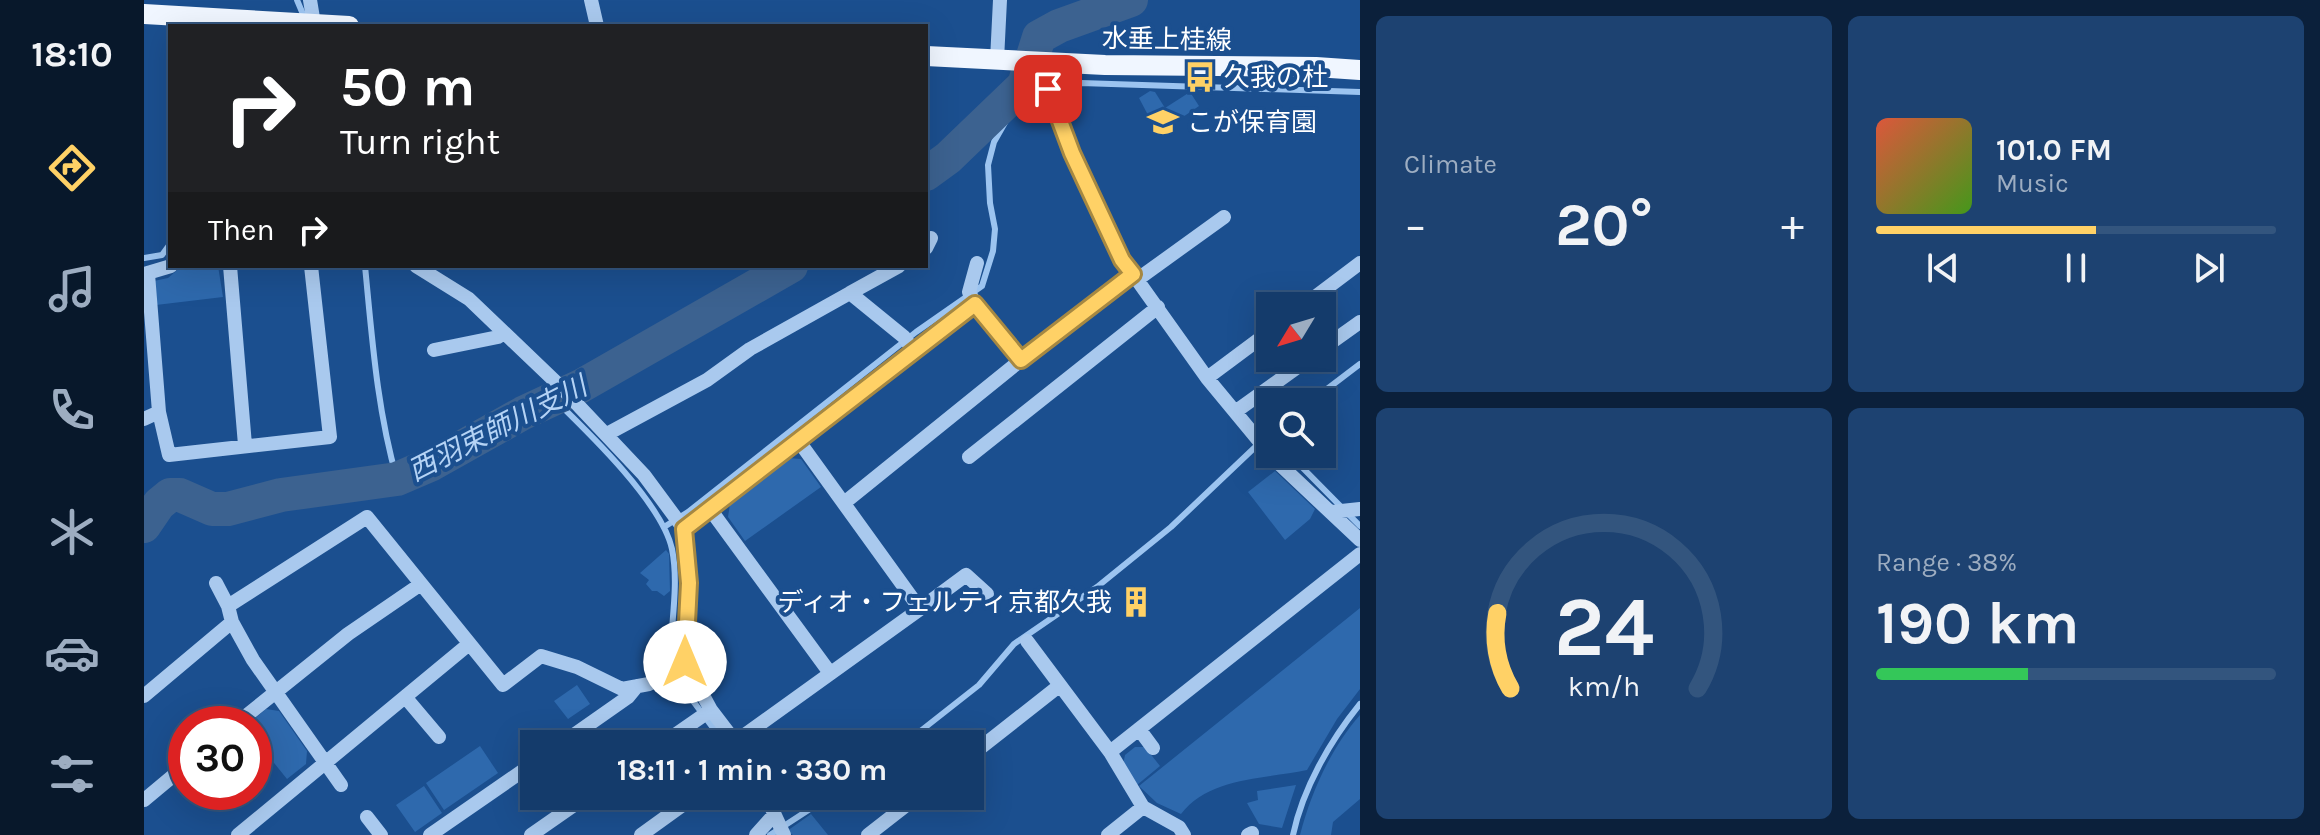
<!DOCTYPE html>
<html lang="en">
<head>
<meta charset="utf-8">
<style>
  :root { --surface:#143b6b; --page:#1d4271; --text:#f1f3f6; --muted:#9dadc1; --line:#33557e; --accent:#ffd166 }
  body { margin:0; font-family:Karla,"Noto Sans JP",sans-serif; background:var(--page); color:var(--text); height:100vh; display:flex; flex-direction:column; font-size:30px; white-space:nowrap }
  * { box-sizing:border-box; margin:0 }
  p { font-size:26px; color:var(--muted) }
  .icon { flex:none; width:44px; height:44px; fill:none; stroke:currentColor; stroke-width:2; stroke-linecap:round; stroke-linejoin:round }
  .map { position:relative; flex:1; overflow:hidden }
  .side { display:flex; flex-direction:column; gap:16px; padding:16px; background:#0b203b; width:960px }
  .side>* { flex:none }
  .banner { position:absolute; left:24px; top:24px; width:760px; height:244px; border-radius:0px; box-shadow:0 8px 32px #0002,0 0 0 2px var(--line); background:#202124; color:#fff; overflow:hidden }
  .needle { width:52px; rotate:232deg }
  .controls { position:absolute; left:1112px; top:292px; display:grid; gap:16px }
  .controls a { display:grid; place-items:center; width:80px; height:80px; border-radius:0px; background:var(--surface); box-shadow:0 8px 32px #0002,0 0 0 2px var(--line); font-size:40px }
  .speed { position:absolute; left:24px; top:706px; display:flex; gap:16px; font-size:40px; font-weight:700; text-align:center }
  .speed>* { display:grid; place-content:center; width:104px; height:104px; border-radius:50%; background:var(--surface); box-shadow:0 8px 32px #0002,0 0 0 2px var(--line); line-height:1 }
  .speed .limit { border:12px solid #d22; background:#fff; color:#111 }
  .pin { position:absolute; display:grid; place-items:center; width:68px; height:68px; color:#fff; margin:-34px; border-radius:16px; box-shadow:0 4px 12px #0006 }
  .me { position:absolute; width:88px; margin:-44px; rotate:0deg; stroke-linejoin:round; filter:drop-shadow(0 0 6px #0008) }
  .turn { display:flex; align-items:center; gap:28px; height:168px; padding:0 40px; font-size:36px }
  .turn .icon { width:104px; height:104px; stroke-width:2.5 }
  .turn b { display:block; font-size:56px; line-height:68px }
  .then { display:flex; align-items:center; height:76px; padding:0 40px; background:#0003; gap:16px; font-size:30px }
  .big { font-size:60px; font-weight:700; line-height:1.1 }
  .side .tile { flex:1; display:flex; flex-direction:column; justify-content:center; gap:12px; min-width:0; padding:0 28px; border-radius:12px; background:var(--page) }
  .side .dial { align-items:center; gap:0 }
  .dial svg { height:208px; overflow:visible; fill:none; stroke:var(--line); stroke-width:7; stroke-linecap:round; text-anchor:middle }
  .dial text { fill:var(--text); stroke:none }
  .song { display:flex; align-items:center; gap:24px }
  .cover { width:96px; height:96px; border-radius:12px; background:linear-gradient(135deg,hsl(10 70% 55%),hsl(100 70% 35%)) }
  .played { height:8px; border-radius:4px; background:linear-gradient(90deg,var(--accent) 55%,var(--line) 55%) }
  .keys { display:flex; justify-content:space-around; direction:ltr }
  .heat { display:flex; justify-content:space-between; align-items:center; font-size:44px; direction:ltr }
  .charge { height:12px; border-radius:6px; background:linear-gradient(90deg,#34c759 38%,var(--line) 0) }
  .side .tiles { flex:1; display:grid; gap:16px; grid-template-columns:repeat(2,1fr) }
  .trip { position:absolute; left:376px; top:730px; width:464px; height:80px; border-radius:0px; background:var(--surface); box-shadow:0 8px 32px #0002,0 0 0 2px var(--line); font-weight:700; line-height:80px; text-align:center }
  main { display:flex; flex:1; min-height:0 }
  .tab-bar { display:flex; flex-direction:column; width:144px; justify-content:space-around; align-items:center; background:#08182b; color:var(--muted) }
  .tab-bar .icon { width:56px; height:56px }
  .tab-bar .on { color:var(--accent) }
  .tab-bar b { font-size:36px; color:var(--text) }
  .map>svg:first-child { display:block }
  .green { fill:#2e69ad }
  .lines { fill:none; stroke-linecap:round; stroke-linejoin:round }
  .stream { stroke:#9cc4f0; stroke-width:6 }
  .river { stroke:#3c6290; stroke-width:34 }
  .minor { stroke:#a9c9ee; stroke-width:14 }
  .major { stroke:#f0f6ff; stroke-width:20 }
  .route-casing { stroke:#a68842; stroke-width:20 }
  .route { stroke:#ffd166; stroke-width:14 }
  .labels { text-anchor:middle; stroke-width:8; stroke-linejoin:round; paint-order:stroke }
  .street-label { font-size:26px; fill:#fff; stroke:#1b4f8f }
  .poi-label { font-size:26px; fill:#fff; stroke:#1b4f8f; text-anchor:start }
  .water-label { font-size:28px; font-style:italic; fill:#b5d3f5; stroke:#1b4f8f }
</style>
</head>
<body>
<main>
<nav class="tab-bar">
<b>18:10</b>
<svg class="icon on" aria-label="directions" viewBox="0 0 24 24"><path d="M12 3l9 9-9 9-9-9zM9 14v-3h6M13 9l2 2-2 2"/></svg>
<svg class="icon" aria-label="music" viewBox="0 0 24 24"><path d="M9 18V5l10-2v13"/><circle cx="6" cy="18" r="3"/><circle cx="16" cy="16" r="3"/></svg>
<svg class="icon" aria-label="phone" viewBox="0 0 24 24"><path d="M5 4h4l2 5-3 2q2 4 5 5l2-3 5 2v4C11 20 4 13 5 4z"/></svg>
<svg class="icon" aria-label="climate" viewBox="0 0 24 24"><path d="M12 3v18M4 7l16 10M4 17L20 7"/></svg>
<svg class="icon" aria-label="car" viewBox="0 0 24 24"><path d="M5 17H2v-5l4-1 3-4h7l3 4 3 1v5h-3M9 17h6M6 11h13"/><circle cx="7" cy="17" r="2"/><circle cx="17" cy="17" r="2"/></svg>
<svg class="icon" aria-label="filters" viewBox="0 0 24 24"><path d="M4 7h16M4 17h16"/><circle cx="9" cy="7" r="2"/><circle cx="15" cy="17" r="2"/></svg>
</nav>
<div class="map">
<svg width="1216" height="835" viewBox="0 0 1216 835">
  <rect width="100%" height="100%" fill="#1b4f8f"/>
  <!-- green -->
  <path class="green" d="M1006,91L1011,92L1021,108L1046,92L1055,106L1014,134L995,98Z
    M38,266H74L79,297L12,305L10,281L24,278Z
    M644,458L657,459L677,487L601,541L584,517L586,504Z
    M1131,471L1171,509L1166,519L1141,540L1104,492Z
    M522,550L525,554L526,591L520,596L513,591H508L502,584L505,580L496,573Z
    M1216,608V689L1193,719L1163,770C1121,779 1065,777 1037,814L1013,803L995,786Z
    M433,685L446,704L424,719L410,701Z
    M122,709L135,711L163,751L162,764L143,779L110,738V724H104Z
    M1216,715V799L1189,822L1187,835H1156C1167,792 1187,748 1216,715Z
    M336,746L354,773L300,810L282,783Z
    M991,747H1001L1016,766L993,785L979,765L981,755Z
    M1152,785L1138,828L1115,824L1103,803L1114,800L1113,791Z
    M280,786L298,813L271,832L252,805Z
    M667,814L684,835H649L643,831Z"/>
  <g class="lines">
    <!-- stream -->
    <path class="stream" d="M153,0L161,19
      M880,85L937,83L1216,92
      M0,258L18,255L26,244
      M221,266C228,337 233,410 253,479
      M410,399C444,432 518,503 528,549C534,579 529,612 527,642L519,649L523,656
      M1166,402L1216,364
      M1145,454L1216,526
      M520,527L544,512L772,332L838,286L849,251L851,229L846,203L844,165L850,142L871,105L870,94
      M542,687L549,701L581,744
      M760,744L835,685L870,644L953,587L1027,527L1126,433
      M626,835L686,796
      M1149,835C1159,788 1186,741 1216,704"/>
    <!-- river -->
    <path class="river" d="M782,174L804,158L880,85L895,37L915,26L987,0
      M0,526L15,504L26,495H36L68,509H84L137,495L253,479L288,464L379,413L437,386L647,266"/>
    <!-- minor -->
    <path class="minor" d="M166,0L170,24
      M447,0L453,26
      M853,60L856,0
      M782,248L787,238
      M86,266L101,445
      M272,266L325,299L416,386L500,475L540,529L545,583L541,662L567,710L593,744
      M0,274L27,266
      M4,274L15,412L25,455L186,437L167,266
      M989,274L1063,378L1130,459L1216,540
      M994,279L1080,217
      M706,293L755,266
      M831,304L825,292L833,263
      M1159,306L1216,263
      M1178,349L1216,322
      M290,350L354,337L360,333
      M1063,378L1126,331
      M1091,412L1166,358
      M0,419L15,412
      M463,434L563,380L606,349L706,293L760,337L769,350
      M825,457L1014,307
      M700,503L877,360
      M566,509L686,673
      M1188,512L1216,509
      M540,529L831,304L877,360L989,274L978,260C951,203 906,126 902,63
      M72,583L84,606L223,517L359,685L397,656L433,667L478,689L505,684L541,662
      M84,606L88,622L109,660L197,785
      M776,609L822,575L843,594
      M883,641L966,752L1216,554
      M0,696L88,622
      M262,698L295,737
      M92,724L204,634L277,584
      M995,729L1009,748
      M591,742L776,609L654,440
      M417,744L484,697L493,686
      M518,744L567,710
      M966,752L999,807L1035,827L1040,835
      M826,756L915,686
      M622,796L640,835
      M0,800L42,765
      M223,817L237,835
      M94,835L325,644
      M286,835L390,763
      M387,835L443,796
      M497,835L551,796
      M612,835L629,816
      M724,835L774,796
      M964,835L999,807
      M1104,835L1108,833"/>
    <!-- major -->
    <path class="major" d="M0,14L205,26
      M782,56L961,65L1172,67L1216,70"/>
  </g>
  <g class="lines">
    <defs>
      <path id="route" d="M541,662L545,583L540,529L831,304L877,360L989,274L978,260L928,153L904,89"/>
    </defs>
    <!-- route casing -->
    <use href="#route" class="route-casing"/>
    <!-- route -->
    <use href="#route" class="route"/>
  </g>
  <!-- icons -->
  <defs>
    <symbol id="bus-bare" viewBox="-9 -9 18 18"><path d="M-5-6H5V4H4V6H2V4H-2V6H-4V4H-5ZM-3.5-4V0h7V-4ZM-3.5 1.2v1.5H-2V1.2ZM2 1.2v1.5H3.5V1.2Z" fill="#ffd166" stroke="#1b4f8f" stroke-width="2.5" paint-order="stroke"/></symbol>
    <symbol id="school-bare" viewBox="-9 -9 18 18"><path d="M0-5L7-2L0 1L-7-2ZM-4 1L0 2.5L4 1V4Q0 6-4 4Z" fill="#ffd166" stroke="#1b4f8f" stroke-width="2.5" paint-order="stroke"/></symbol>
    <symbol id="building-bare" viewBox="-9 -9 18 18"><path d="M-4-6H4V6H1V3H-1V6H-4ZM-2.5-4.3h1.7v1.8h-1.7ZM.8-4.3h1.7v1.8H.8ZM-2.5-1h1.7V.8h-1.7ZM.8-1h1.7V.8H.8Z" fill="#ffd166" stroke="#1b4f8f" stroke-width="2.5" paint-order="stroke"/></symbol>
  </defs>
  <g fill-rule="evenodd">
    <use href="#bus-bare" x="1034" y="55" width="44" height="44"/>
    <use href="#school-bare" x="997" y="100" width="44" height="44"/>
    <use href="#building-bare" x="970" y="580" width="44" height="44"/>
  </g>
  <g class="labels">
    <!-- street labels -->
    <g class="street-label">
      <text transform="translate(1023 39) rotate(1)" y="9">水垂上桂線</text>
    </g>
    <!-- poi labels -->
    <g class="poi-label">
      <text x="1080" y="86">久我の杜</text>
      <text x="1043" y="131">こが保育園</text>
      <text x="968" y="611" text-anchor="end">ディオ・フェルティ京都久我</text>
    </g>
    <!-- water labels -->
    <g class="water-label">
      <text transform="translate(353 428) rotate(-27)" y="10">西羽束師川支川</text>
    </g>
  </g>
</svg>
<div class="controls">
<a><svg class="needle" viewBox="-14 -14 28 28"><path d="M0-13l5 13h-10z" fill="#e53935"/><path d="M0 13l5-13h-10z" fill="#9dadc1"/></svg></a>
<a><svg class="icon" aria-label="search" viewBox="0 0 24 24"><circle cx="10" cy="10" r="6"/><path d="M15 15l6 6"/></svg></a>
</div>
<div class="speed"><div class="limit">30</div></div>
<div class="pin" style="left:904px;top:89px;background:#d93025"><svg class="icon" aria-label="arrive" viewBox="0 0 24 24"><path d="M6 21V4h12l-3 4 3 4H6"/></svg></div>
<svg class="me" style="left:541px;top:662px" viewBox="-20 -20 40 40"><circle r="19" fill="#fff"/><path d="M0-13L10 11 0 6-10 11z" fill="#ffd166"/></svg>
<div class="trip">18:11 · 1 min · 330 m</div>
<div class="banner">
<div class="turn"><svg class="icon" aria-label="right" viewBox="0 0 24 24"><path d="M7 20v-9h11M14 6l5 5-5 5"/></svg><div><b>50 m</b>Turn right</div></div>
<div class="then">Then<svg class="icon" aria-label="right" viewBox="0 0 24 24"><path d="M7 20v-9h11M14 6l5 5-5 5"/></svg></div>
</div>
</div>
<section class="side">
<div class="tiles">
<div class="tile"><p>Climate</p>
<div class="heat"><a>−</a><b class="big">20°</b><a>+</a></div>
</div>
<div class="tile">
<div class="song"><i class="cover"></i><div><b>101.0 FM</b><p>Music</p></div></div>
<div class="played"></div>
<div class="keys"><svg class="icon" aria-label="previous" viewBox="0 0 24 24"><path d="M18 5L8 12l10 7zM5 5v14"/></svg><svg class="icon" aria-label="pause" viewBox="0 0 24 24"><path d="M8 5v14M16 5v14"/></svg><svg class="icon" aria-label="next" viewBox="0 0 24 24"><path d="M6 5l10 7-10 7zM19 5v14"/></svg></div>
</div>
<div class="tile dial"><svg viewBox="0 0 100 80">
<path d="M14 69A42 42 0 1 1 86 69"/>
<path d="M14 69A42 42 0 0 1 9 40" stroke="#ffd166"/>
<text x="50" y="56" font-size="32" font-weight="700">24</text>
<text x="50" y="72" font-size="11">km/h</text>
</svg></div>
<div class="tile"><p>Range · 38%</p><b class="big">190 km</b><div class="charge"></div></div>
</div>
</section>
</main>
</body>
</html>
